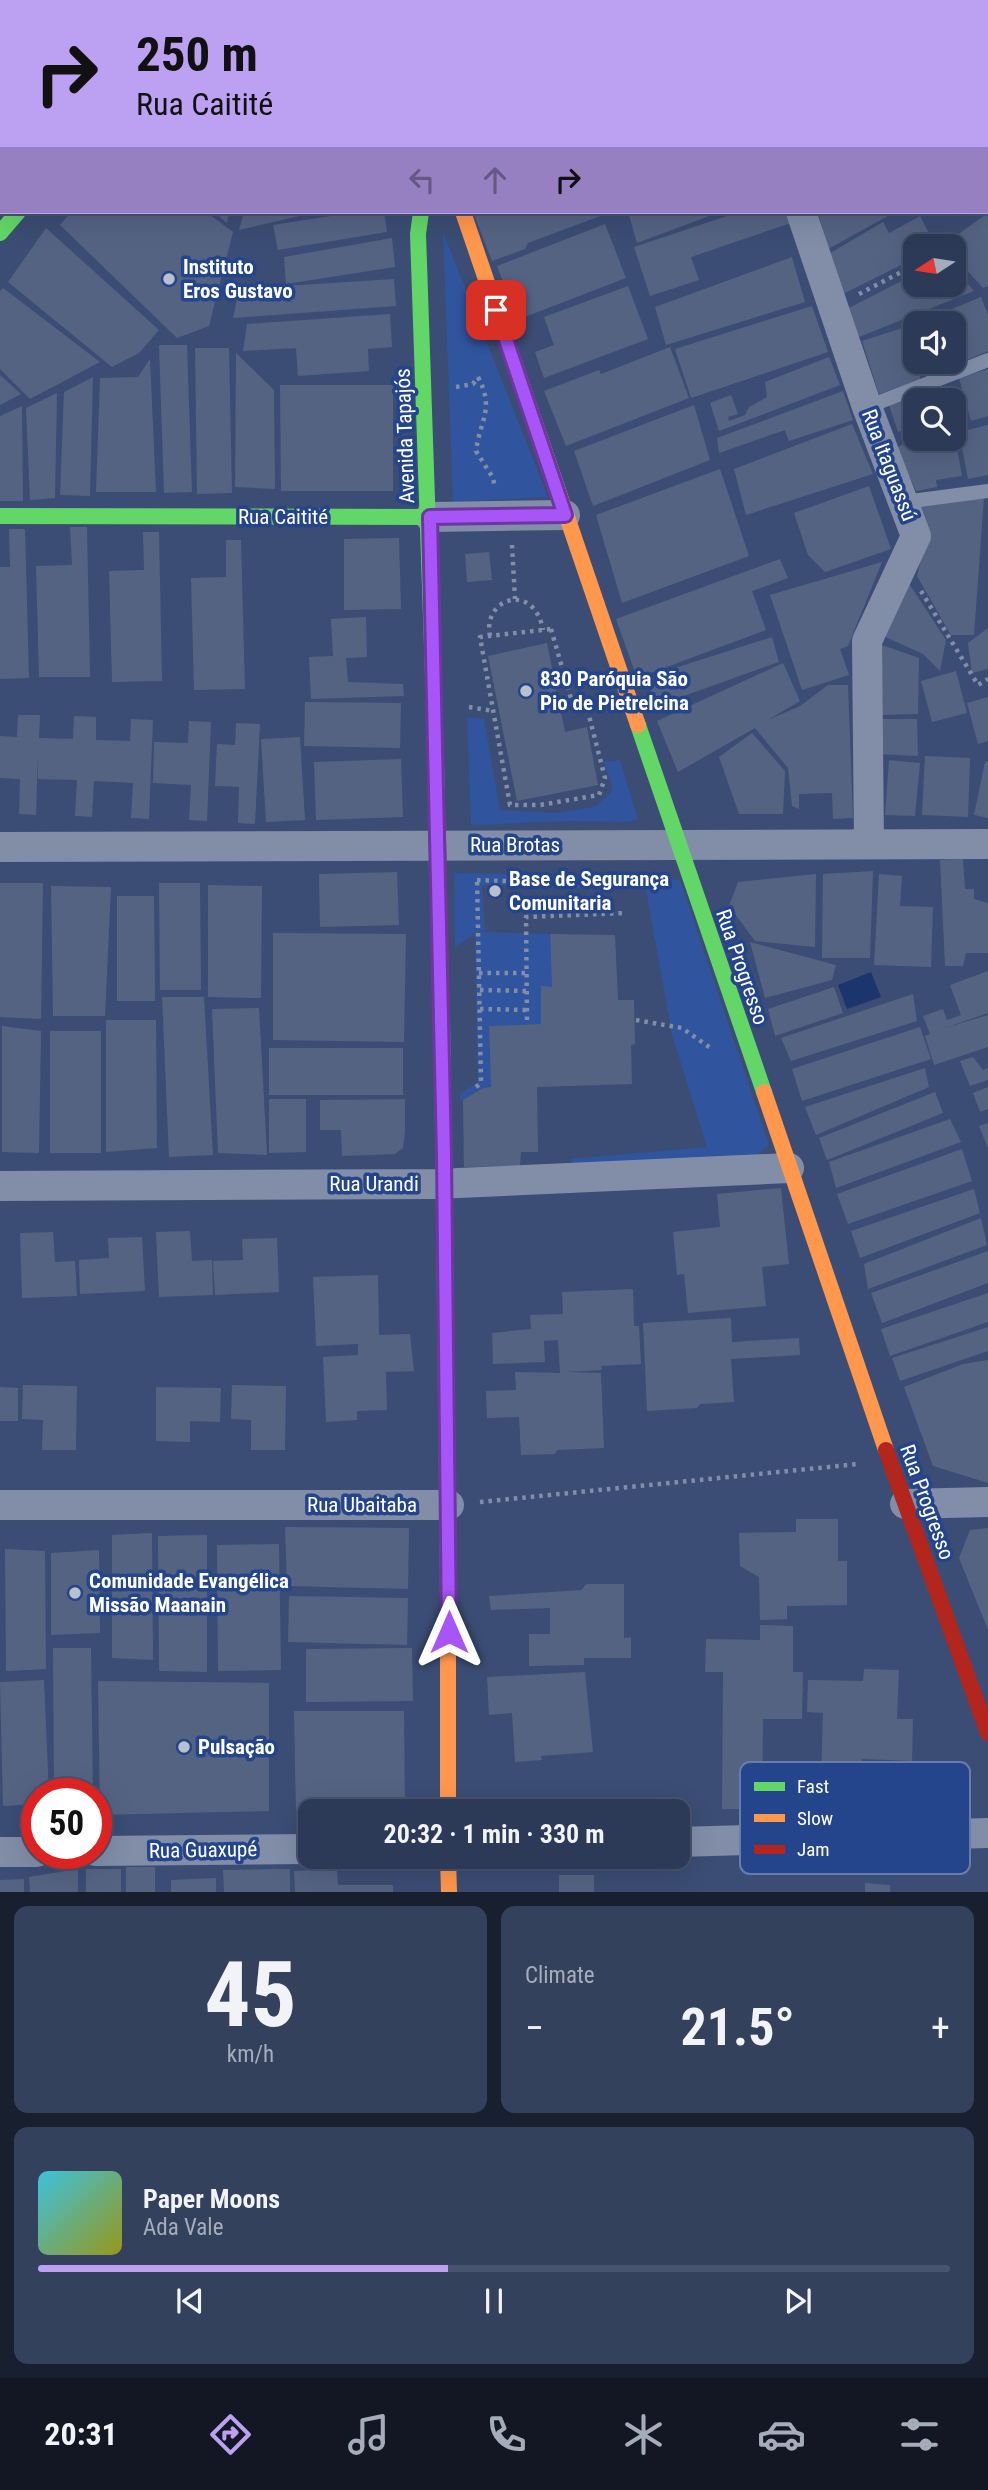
<!DOCTYPE html>
<html lang="en">
<head>
<meta charset="utf-8">
<style>
  :root { --surface:#2c3a57; --page:#34415d; --text:#f1f3f6; --muted:#a6adba; --line:#48546d; --accent:#bca0f2 }
  body { margin:0; font-family:"Roboto Condensed",sans-serif; background:var(--page); color:var(--text); height:100vh; display:flex; flex-direction:column; font-size:26px; white-space:nowrap }
  * { box-sizing:border-box; margin:0 }
  p { font-size:23px; color:var(--muted) }
  .icon { flex:none; width:38px; height:38px; fill:none; stroke:currentColor; stroke-width:2; stroke-linecap:round; stroke-linejoin:round }
  .map { position:relative; height:1892px; overflow:hidden }
  .drawer { display:flex; flex-direction:column; gap:14px; padding:14px; background:#182030; flex:1 }
  .drawer>* { flex:none }
  .guide { position:absolute; left:0px; top:0px; width:989px; height:214px; box-shadow:0 7px 28px #0002,0 0 0 2px var(--line); background:#bca0f2; color:#111; overflow:hidden }
  .needle { width:46px; rotate:258deg }
  .fabs { position:absolute; left:903px; top:234px; display:grid; gap:14px }
  .fabs a { display:grid; place-items:center; width:63px; height:63px; border-radius:14px; background:var(--surface); box-shadow:0 7px 28px #0002,0 0 0 2px var(--line); font-size:35px }
  .speed { position:absolute; left:21px; top:1778px; display:flex; gap:14px; font-size:35px; font-weight:700; text-align:center }
  .speed>* { display:grid; place-content:center; width:91px; height:91px; border-radius:50%; background:var(--surface); box-shadow:0 7px 28px #0002,0 0 0 2px var(--line); line-height:1 }
  .speed .limit { border:10px solid #d22; background:#fff; color:#111 }
  .pin { position:absolute; display:grid; place-items:center; width:60px; height:60px; color:#fff; margin:-30px; border-radius:14px; box-shadow:0 4px 10px #0006 }
  .me { position:absolute; width:77px; margin:-38px; rotate:0deg; stroke-linejoin:round; filter:drop-shadow(0 0 5px #0008) }
  .turn { display:flex; align-items:center; gap:24px; height:147px; padding:0 21px; font-size:32px }
  .turn .icon { width:91px; height:91px; stroke-width:2.5 }
  .turn b { display:block; font-size:49px; line-height:60px }
  .lanes { display:flex; align-items:center; height:66px; padding:0 21px; background:#0003; justify-content:center; gap:35px; direction:ltr }
  .lanes .off { opacity:.35 }
  .big { font-size:52px; font-weight:700; line-height:1.1 }
  .drawer .card { flex:1; display:flex; flex-direction:column; justify-content:center; gap:10px; min-width:0; padding:0 24px; border-radius:14px; background:var(--page) }
  .drawer .dial { align-items:center; gap:0 }
  .dial b { font-size:91px; line-height:1 }
  .song { display:flex; align-items:center; gap:21px }
  .cover { width:84px; height:84px; border-radius:10px; background:linear-gradient(135deg,hsl(190 70% 55%),hsl(60 70% 35%)) }
  .played { height:7px; border-radius:4px; background:linear-gradient(90deg,var(--accent) 45%,var(--line) 45%) }
  .keys { display:flex; justify-content:space-around; direction:ltr }
  .heat { display:flex; justify-content:space-between; align-items:center; font-size:38px; direction:ltr }
  .drawer .tiles { flex:1; display:grid; gap:14px; grid-template-columns:1fr 1fr }
  .card:last-child { grid-column:span 2 }
  .trip { position:absolute; left:298px; top:1799px; width:392px; height:70px; border-radius:14px; background:var(--surface); box-shadow:0 7px 28px #0002,0 0 0 2px var(--line); font-weight:700; line-height:70px; text-align:center }
  .menu { display:flex; height:112px; justify-content:space-around; align-items:center; background:#121723; color:var(--muted) }
  .menu .icon { width:49px; height:49px }
  .menu .selected { color:var(--accent) }
  .menu b { font-size:32px; color:var(--text) }
  .map>svg:first-child { display:block }
  .green { fill:#30549d }
  .water { fill:#1c356c }
  .building { fill:#556383 }
  .lines { fill:none; stroke-linecap:round; stroke-linejoin:round }
  .path { stroke:#828ea8; stroke-width:4.5; stroke-dasharray:3.5 5; stroke-linecap:butt }
  .lane { stroke:#828ea8; stroke-width:14 }
  .street { stroke:#828ea8; stroke-width:30 }
  .fast { stroke:#63d668; stroke-width:16 }
  .slow { stroke:#ff974d; stroke-width:16 }
  .jam { stroke:#b3261e; stroke-width:16 }
  .route-casing { stroke:#6d37a1; stroke-width:18 }
  .route { stroke:#a855f7; stroke-width:12 }
  .poi-dot { fill:#bac1ce; stroke:#24458b; stroke-width:2.5 }
  .labels { text-anchor:middle; stroke-width:7; stroke-linejoin:round; paint-order:stroke }
  .poi-label { font-size:21px; font-weight:bold; fill:#fff; stroke:#24458b; text-anchor:start }
  .street-label { font-size:21px; fill:#fff; stroke:#24458b }
  .key { fill:#24458b; stroke:#667dae; stroke-width:2 }
  .key-label { font-size:19px; fill:#fff }
</style>
</head>
<body>
<div class="map">
<svg width="988" height="1892" viewBox="0 0 988 1892">
  <rect width="100%" height="100%" fill="#3b4d74"/>
  <!-- green -->
  <path class="green" d="M443,232L548,497L453,502Z
    M467,717L484,719L500,810L556,813L595,807L613,790L604,762L620,760L638,820L623,822L568,821L471,825Z
    M454,873L645,876L680,880L769,1145L751,1159L572,1166L571,1159L707,1147L672,1035L646,890L482,885L485,932L550,934L552,987L541,1024L489,1026L491,1087L483,1088L461,1101L460,1094L478,1082L475,934L455,947Z"/>
  <!-- water -->
  <path class="water" d="M871,972L881,997L847,1009L838,985Z"/>
  <!-- building -->
  <path class="building" d="M71,212H206L233,232L209,326L177,338L60,225Z
    M214,212H229L227,223Z
    M244,212H312V213L239,230Z
    M356,212H384L387,232L278,250L273,225Z
    M473,212H611L528,243L525,249L492,261Z
    M628,212H720L637,243Z
    M739,212H788L791,223L691,257L699,280L650,296L634,247Z
    M818,212H895L828,249Z
    M988,213V286L983,288L954,256V247L943,245Z
    M920,216L936,247H915V258L843,294L827,255L883,222L889,233Z
    M605,224L626,278L517,320L497,266Z
    M46,228L159,330L139,353L112,367L8,282Z
    M392,238L395,267L286,284L284,257Z
    M792,257L805,302L666,345L655,307Z
    M954,268L974,291L859,337L849,308L915,274V285H954Z
    M394,279L396,306L233,318L239,289Z
    M628,286L648,339L544,378L535,352L554,345L544,317Z
    M3,288L100,362L30,399L0,369V291Z
    M981,297L988,315V351L960,363L954,348V324H944L940,314Z
    M812,306L828,352L691,398L675,349Z
    M390,314L392,347L368,349L369,371L298,376L296,348L243,351L247,324Z
    M915,324V362L949,363L920,372V380L879,394L862,341Z
    M159,345H187L192,492L164,493Z
    M670,347L689,398L566,446L544,391L599,370L601,374Z
    M195,348H229L232,493L197,494Z
    M236,353L274,390L275,489L235,487Z
    M829,357L840,385L719,431L710,403L731,395L738,414L728,417L729,421L745,415L749,407L767,397L765,382Z
    M150,359L156,492H96L100,378L138,377Z
    M988,369V416L971,421L959,378Z
    M0,375L21,394L0,405Z
    M93,377L90,496L60,495L64,392Z
    M280,385H393V491H281Z
    M951,387L959,414L954,416V401H915V427L898,432L889,405Z
    M843,391L853,420L789,441L785,430L719,453L717,438Z
    M57,393L55,498L30,500L26,408Z
    M694,405L710,460L593,506L574,451Z
    M22,406L23,501H0V416Z
    M852,424L873,474L746,515L734,469Z
    M988,425V475L968,479L959,432Z
    M954,431L962,476L936,480L937,487L916,491L896,448L915,438L954,439Z
    M720,469L749,556L622,603L596,515Z
    M869,486L891,549L825,572L808,555L794,513Z
    M984,497L974,635H951L917,576L922,554L917,504Z
    M70,527H87L90,677H39L36,566L72,565Z
    M9,529H25L29,678L0,679V567H10Z
    M143,532H159L162,681L112,682L109,571L144,570Z
    M399,538L401,609L344,610V539Z
    M226,540H241L245,689L194,690L191,578L226,577Z
    M489,552L492,580L467,582L465,554Z
    M780,559L788,578L752,591L766,630L637,678L616,619Z
    M882,562L848,646L840,649L849,675L802,690L770,595Z
    M908,582L946,640L940,671L923,654L881,635Z
    M366,617L367,657L346,658L348,682L403,684L404,696L311,699L309,657L333,656L331,619Z
    M988,628V669L972,673L968,643Z
    M772,637L779,662L656,706L647,677Z
    M547,643L565,732L587,727L598,785L517,801L488,656Z
    M882,645L919,658L918,714L881,715Z
    M783,663L800,701L768,720L800,706L828,685H848L853,818L833,819L832,793L799,794V809L792,806L788,768L755,728L678,772L657,721Z
    M956,671L967,713L932,722L921,681Z
    M988,697V741L978,744L967,703Z
    M305,702L401,703L400,748L304,746Z
    M18,715H40L39,738L73,739L74,716L96,717V740L130,741L131,719L153,720L149,819L131,818L133,783L94,781L92,817L75,816L77,780L38,779V757L36,815L19,814L20,779L0,778V736L17,737Z
    M878,719H917L918,756L877,754Z
    M189,721L211,722L207,821L189,820L191,785L153,783L154,742L188,743Z
    M236,723L260,724L255,824L238,823L239,787L215,786L217,744L235,745Z
    M752,733L785,771L783,814H739L719,757Z
    M300,737L305,820L266,822L261,739Z
    M925,756L970,758L968,817L922,815Z
    M401,759L403,817L316,820L314,762Z
    M889,760L920,763L915,816L885,815Z
    M988,761V818L974,815L985,762Z
    M963,859L965,889H974V899L988,903V953H966L963,966H945L940,860Z
    M873,871L870,958H822L823,874Z
    M397,872L399,925L320,927L319,874Z
    M816,874L815,947L755,941L729,906L738,882Z
    M879,874L902,876L900,906L933,907L931,967L874,965Z
    M0,883H43L41,1019L0,1017Z
    M159,883H200L201,990H160Z
    M208,885L262,886L261,998L208,997Z
    M51,886L111,887L105,1016H53Z
    M117,896H154L155,1001H117Z
    M273,933L406,934L404,1042L273,1040Z
    M550,934L615,935L618,1000H634L635,1044L631,1045L632,1084L537,1087L538,1152H521L520,1166L464,1167L463,1100L483,1088L491,1087L489,1026L541,1024V986L552,987Z
    M750,942L836,965L832,980L765,998Z
    M988,971V1013L945,1028L988,1015V1047L934,1065L925,1036L930,1034L923,1016L943,1009L947,1020L961,1015L950,985Z
    M834,987L843,1013L775,1036L768,1009Z
    M913,994L917,1021L791,1061L781,1038Z
    M162,997H204L213,1155L169,1157Z
    M259,1008L267,1155L218,1153L212,1009Z
    M106,1020H156L157,1148L106,1152Z
    M2,1026L41,1031L39,1153L2,1152Z
    M920,1027L931,1059L802,1101L792,1069Z
    M50,1031H101V1153H50Z
    M269,1048H403V1095H269Z
    M973,1057L983,1070L988,1068V1080L970,1086L960,1061Z
    M925,1068L929,1087L816,1135L805,1107Z
    M988,1087V1109L980,1112L973,1093Z
    M935,1092L943,1113L827,1160L819,1138Z
    M269,1099H306V1152L269,1153Z
    M405,1099V1132L403,1148L395,1154L342,1156L341,1130H320V1100Z
    M950,1119L961,1142L836,1188L829,1162Z
    M988,1123V1148L979,1126Z
    M962,1149L972,1181L848,1224L837,1194Z
    M781,1188L789,1264L762,1267L766,1306L688,1313L684,1274L677,1275L673,1232L720,1227L717,1194Z
    M974,1189L980,1213L860,1258L851,1231Z
    M981,1218L987,1245L868,1289L864,1264Z
    M190,1231L192,1261L212,1260L213,1295L159,1297L156,1232Z
    M53,1232L55,1262L75,1261L77,1296L22,1298L20,1233Z
    M142,1237L145,1291L80,1294L79,1260L109,1258L108,1238Z
    M277,1238L279,1292L215,1295L213,1261L243,1260L242,1239Z
    M988,1251V1283L882,1323L871,1293Z
    M378,1275L379,1335L410,1334L414,1371L386,1372L387,1410L357,1411V1420L326,1422L323,1357L358,1355V1344L316,1346L313,1277Z
    M633,1289L634,1326H639L641,1364L601,1366L602,1370L565,1372L601,1373L604,1448L557,1450L555,1454L521,1455L519,1417L487,1418L486,1391L516,1390L515,1372L560,1373L558,1340L544,1341L545,1362L493,1364L492,1333L531,1329L530,1315L563,1314L562,1292Z
    M988,1293V1322L890,1356L881,1329Z
    M731,1318L732,1342L799,1338L800,1355L731,1359L734,1402L700,1404L697,1408L647,1411L643,1323Z
    M988,1327V1351L900,1381L892,1358Z
    M988,1360V1483L933,1466L904,1387L963,1364Z
    M23,1385L77,1386L76,1450H42L43,1420L22,1419Z
    M232,1385L286,1386L285,1450H251V1420L231,1419Z
    M0,1387L18,1388V1421H0Z
    M156,1387L221,1388L220,1422L190,1421V1442L156,1441Z
    M796,1519H838V1561H847V1605L787,1606V1619L760,1620L759,1577L740,1566L739,1533L796,1532Z
    M285,1527L409,1528L408,1589L287,1586Z
    M988,1528V1630L959,1558L970,1530Z
    M152,1533L153,1660L112,1658V1535Z
    M207,1535V1672L159,1671L158,1536Z
    M279,1544L281,1670L218,1671L217,1545Z
    M5,1549L45,1551L46,1669L6,1671Z
    M99,1550L100,1633L51,1635V1553Z
    M586,1584H624V1638L631,1637V1658H584V1665L529,1666V1634H550V1608L491,1610L489,1596L582,1590Z
    M289,1596L408,1598L407,1645L288,1642Z
    M760,1625L793,1626V1672H803L802,1719H763L762,1809H722L723,1672H705L706,1639L760,1640Z
    M53,1648H91L93,1794H54Z
    M412,1648L413,1701L306,1702V1649Z
    M864,1669L899,1670L897,1719H913L912,1761L862,1759L860,1813L820,1812L823,1713L807,1712L808,1680L863,1681Z
    M585,1672L593,1752L541,1756L542,1760L515,1762L512,1713L489,1715L487,1677Z
    M44,1680L49,1794H37V1804L3,1806L0,1682Z
    M98,1681L269,1683V1811L100,1815Z
    M294,1711H404L405,1811L296,1813Z
    M126,1867H155V1892H126Z
    M78,1869V1892H30L29,1877Z
    M86,1869H121V1892H86Z
    M290,1869V1892H224L223,1870Z
    M337,1869L338,1885H393V1892H295L294,1871Z
    M559,1875H594V1892H559Z
    M216,1878V1892H171V1880Z
    M24,1879V1892H0V1880Z
    M865,1883L890,1885V1892H865Z"/>
  <g class="lines">
    <!-- path -->
    <path class="path" d="M878,2L879,0
      M859,294L915,265
      M478,377C495,409 480,420 476,451L493,478L495,488
      M456,387L473,384L478,377
      M512,545L515,599
      M921,591L978,685L988,679
      M551,629L574,709L586,704L605,778L599,795L540,805H510L480,637Z
      M490,636C482,598 534,581 543,630
      M469,707L493,711
      M477,880L658,887
      M479,973H527
      M480,990L527,991
      M480,1009L527,1010
      M527,1020L526,917L625,913
      M636,1020L682,1028L712,1049
      M476,1087L481,1083L477,878
      M480,1502L858,1464"/>
    <!-- lane -->
    <path class="lane" d="M867,407L988,360
      M904,502L988,491"/>
    <!-- street -->
    <path class="street" d="M728,0V2
      M801,212L867,407L916,536L867,641L869,844
      M430,517L565,515
      M0,847L988,844
      M0,1186L436,1184L789,1168
      M905,1504L988,1502
      M0,1505H449
      M677,1842L988,1833
      M96,1851L310,1849
      M0,1852H37"/>
    <!-- fast -->
    <path class="fast" d="M321,0L322,2
      M22,2L28,0
      M421,212L418,234L437,793
      M0,233L18,212
      M0,516L430,517
      M638,725L764,1092
      M442,1016L448,1587"/>
    <!-- slow -->
    <path class="slow" d="M200,2L201,0
      M463,212L638,725
      M764,1092L886,1450
      M448,1811V1587
      M448,1857L449,1892"/>
    <!-- jam -->
    <path class="jam" d="M384,0L385,2
      M437,793L442,1016
      M886,1450L988,1733"/>
  </g>
  <g class="lines">
    <defs>
      <path id="route" d="M449,1632L444,1156L430,517L565,515L496,310"/>
    </defs>
    <!-- route casing -->
    <use href="#route" class="route-casing"/>
    <!-- route -->
    <use href="#route" class="route"/>
  </g>
  <!-- markers -->
  <g class="poi-dot">
    <circle cx="169" cy="279" r="7"/>
    <circle cx="526" cy="691" r="7"/>
    <circle cx="495" cy="891" r="7"/>
    <circle cx="75" cy="1593" r="7"/>
    <circle cx="184" cy="1747" r="7"/>
  </g>
  <g class="labels">
    <!-- poi labels -->
    <g class="poi-label">
      <text x="183" y="274">Instituto<tspan x="183" dy="24">Eros Gustavo</tspan></text>
      <text x="540" y="686">830 Paróquia São<tspan x="540" dy="24">Pio de Pietrelcina</tspan></text>
      <text x="509" y="886">Base de Segurança<tspan x="509" dy="24">Comunitaria</tspan></text>
      <text x="89" y="1588">Comunidade Evangélica<tspan x="89" dy="24">Missão Maanain</tspan></text>
      <text x="198" y="1754">Pulsação</text>
    </g>
    <!-- street labels -->
    <g class="street-label">
      <text transform="translate(405 436) rotate(-92)" y="7">Avenida Tapajós</text>
      <text transform="translate(889 465) rotate(69)" y="7">Rua Itaguassú</text>
      <text x="283" y="524">Rua Caitité</text>
      <text x="515" y="852">Rua Brotas</text>
      <text transform="translate(742 967) rotate(71)" y="7">Rua Progresso</text>
      <text x="374" y="1191">Rua Urandi</text>
      <text transform="translate(927 1502) rotate(70)" y="7">Rua Progresso</text>
      <text x="362" y="1512">Rua Ubaitaba</text>
      <text transform="translate(203 1850) rotate(-1)" y="7">Rua Guaxupé</text>
    </g>
  </g>
  <!-- legend -->
  <rect x="740" y="1762" width="230" height="112" rx="10" class="key"/>
  <rect x="754" y="1782" width="31" height="9" fill="#63d668"/>
  <rect x="754" y="1814" width="31" height="8" fill="#ff974d"/>
  <rect x="754" y="1845" width="31" height="9" fill="#b3261e"/>
  <g class="key-label">
    <text x="797" y="1793">Fast</text>
    <text x="797" y="1825">Slow</text>
    <text x="797" y="1856">Jam</text>
  </g>
</svg>
<div class="fabs">
<a><svg class="needle" viewBox="-14 -14 28 28"><path d="M0-13l5 13h-10z" fill="#e53935"/><path d="M0 13l5-13h-10z" fill="#a6adba"/></svg></a>
<a><svg class="icon" aria-label="sound" viewBox="0 0 24 24"><path d="M4 9h4l5-4v14l-5-4H4zM17 9q2 3 0 6"/></svg></a>
<a><svg class="icon" aria-label="search" viewBox="0 0 24 24"><circle cx="10" cy="10" r="6"/><path d="M15 15l6 6"/></svg></a>
</div>
<div class="speed"><div class="limit">50</div></div>
<div class="pin" style="left:496px;top:310px;background:#d93025"><svg class="icon" aria-label="arrive" viewBox="0 0 24 24"><path d="M6 21V4h12l-3 4 3 4H6"/></svg></div>
<svg class="me" style="left:449px;top:1632px" viewBox="-20 -20 40 40"><path d="M0-17L14 15 0 8-14 15z" fill="#a855f7" stroke="#fff" stroke-width="4"/></svg>
<div class="trip">20:32 · 1 min · 330 m</div>
<div class="guide">
<div class="turn"><svg class="icon" aria-label="right" viewBox="0 0 24 24"><path d="M7 20v-9h11M14 6l5 5-5 5"/></svg><div><b>250 m</b>Rua Caitité</div></div>
<div class="lanes"><svg class="icon off" aria-label="left" viewBox="0 0 24 24"><path d="M17 20v-9H6M10 6l-5 5 5 5"/></svg><svg class="icon off" aria-label="ahead" viewBox="0 0 24 24"><path d="M12 20V5M6 11l6-6 6 6"/></svg><svg class="icon" aria-label="right" viewBox="0 0 24 24"><path d="M7 20v-9h11M14 6l5 5-5 5"/></svg></div>
</div>
</div>
<section class="drawer">
<div class="tiles">
<div class="card dial"><b>45</b><p>km/h</p></div>
<div class="card"><p>Climate</p>
<div class="heat"><a>−</a><b class="big">21.5°</b><a>+</a></div>
</div>
<div class="card">
<div class="song"><i class="cover"></i><div><b>Paper Moons</b><p>Ada Vale</p></div></div>
<div class="played"></div>
<div class="keys"><svg class="icon" aria-label="previous" viewBox="0 0 24 24"><path d="M18 5L8 12l10 7zM5 5v14"/></svg><svg class="icon" aria-label="pause" viewBox="0 0 24 24"><path d="M8 5v14M16 5v14"/></svg><svg class="icon" aria-label="next" viewBox="0 0 24 24"><path d="M6 5l10 7-10 7zM19 5v14"/></svg></div>
</div>
</div>
</section>
<nav class="menu">
<b>20:31</b>
<svg class="icon selected" aria-label="directions" viewBox="0 0 24 24"><path d="M12 3l9 9-9 9-9-9zM9 14v-3h6M13 9l2 2-2 2"/></svg>
<svg class="icon" aria-label="music" viewBox="0 0 24 24"><path d="M9 18V5l10-2v13"/><circle cx="6" cy="18" r="3"/><circle cx="16" cy="16" r="3"/></svg>
<svg class="icon" aria-label="phone" viewBox="0 0 24 24"><path d="M5 4h4l2 5-3 2q2 4 5 5l2-3 5 2v4C11 20 4 13 5 4z"/></svg>
<svg class="icon" aria-label="climate" viewBox="0 0 24 24"><path d="M12 3v18M4 7l16 10M4 17L20 7"/></svg>
<svg class="icon" aria-label="car" viewBox="0 0 24 24"><path d="M5 17H2v-5l4-1 3-4h7l3 4 3 1v5h-3M9 17h6M6 11h13"/><circle cx="7" cy="17" r="2"/><circle cx="17" cy="17" r="2"/></svg>
<svg class="icon" aria-label="filters" viewBox="0 0 24 24"><path d="M4 7h16M4 17h16"/><circle cx="9" cy="7" r="2"/><circle cx="15" cy="17" r="2"/></svg>
</nav>
</body>
</html>
